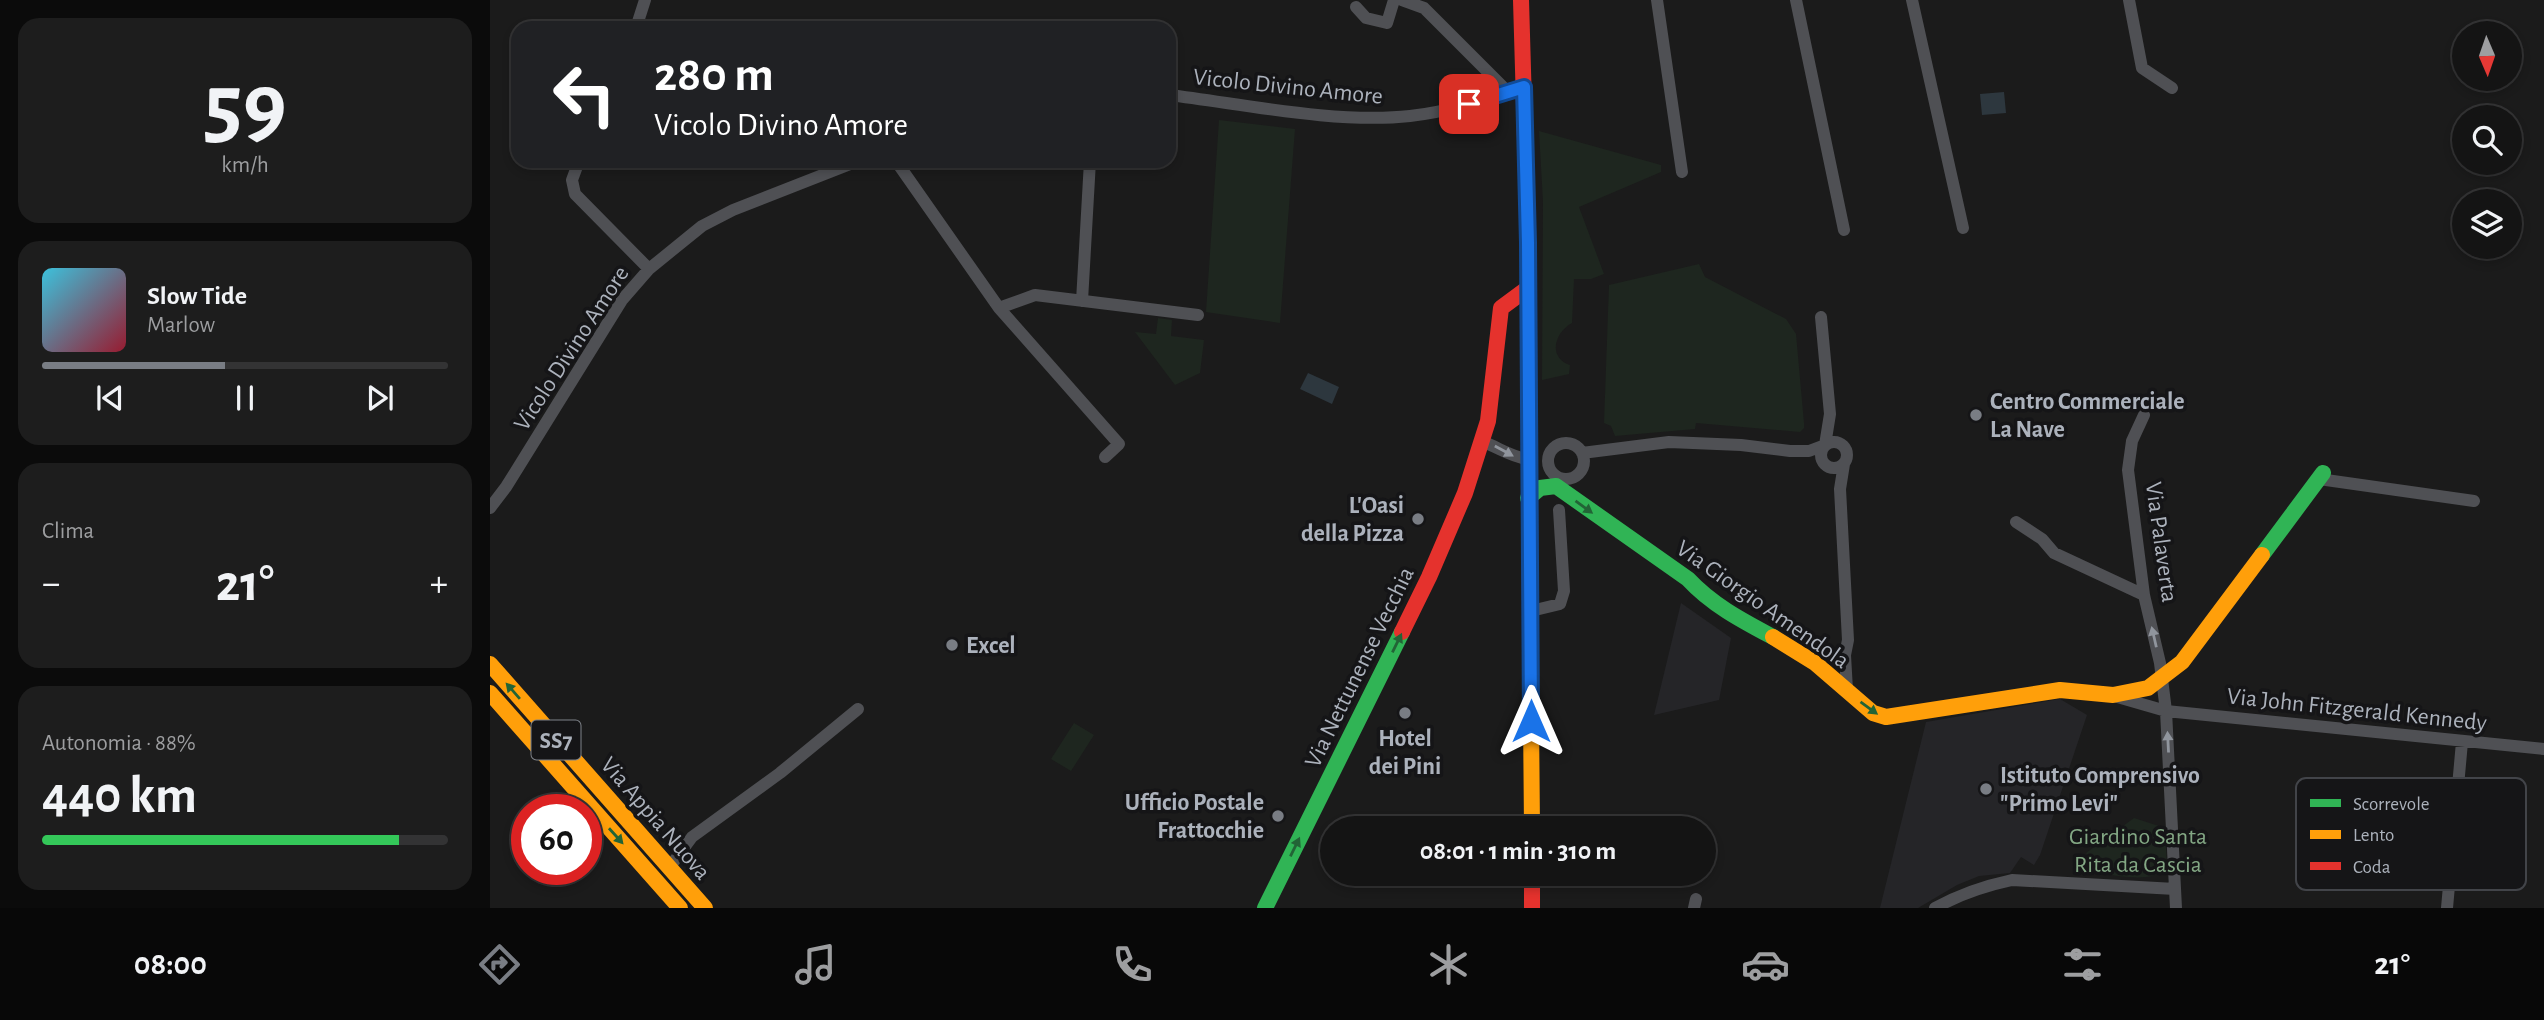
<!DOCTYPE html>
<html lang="it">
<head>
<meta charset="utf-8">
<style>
  :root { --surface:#141414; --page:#1d1d1d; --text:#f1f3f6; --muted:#9d9ea0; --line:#333334; --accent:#797d84 }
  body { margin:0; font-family:"Alegreya Sans",sans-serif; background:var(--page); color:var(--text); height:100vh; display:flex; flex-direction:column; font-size:26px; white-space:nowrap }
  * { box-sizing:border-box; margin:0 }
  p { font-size:23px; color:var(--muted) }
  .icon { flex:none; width:38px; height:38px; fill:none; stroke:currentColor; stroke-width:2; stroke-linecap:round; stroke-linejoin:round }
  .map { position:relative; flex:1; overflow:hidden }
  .side { display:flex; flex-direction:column; gap:18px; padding:18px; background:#0b0b0b; width:490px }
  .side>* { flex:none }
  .hud { position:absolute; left:21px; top:21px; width:665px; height:147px; border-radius:21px; box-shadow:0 4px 10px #0003,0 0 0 2px var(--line); background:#202124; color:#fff; overflow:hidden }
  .needle { width:46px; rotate:178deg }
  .buttons { position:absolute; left:1962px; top:21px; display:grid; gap:14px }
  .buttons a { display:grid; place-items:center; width:70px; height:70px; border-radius:50%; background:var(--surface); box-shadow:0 4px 10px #0003,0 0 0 2px var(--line); font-size:35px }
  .speed { position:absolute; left:21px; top:794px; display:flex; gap:14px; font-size:35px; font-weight:700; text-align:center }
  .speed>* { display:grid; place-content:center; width:91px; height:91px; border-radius:50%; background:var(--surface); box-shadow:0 4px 10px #0003,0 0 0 2px var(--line); line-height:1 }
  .speed .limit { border:10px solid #d22; background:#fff; color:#111 }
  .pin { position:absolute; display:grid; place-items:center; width:60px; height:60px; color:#fff; margin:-30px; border-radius:14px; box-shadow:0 4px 10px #0006 }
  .me { position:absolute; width:77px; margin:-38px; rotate:0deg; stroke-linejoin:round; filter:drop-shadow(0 0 5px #0008) }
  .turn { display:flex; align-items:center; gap:24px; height:147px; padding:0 28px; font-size:32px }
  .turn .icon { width:91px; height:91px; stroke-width:2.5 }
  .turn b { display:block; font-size:49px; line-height:60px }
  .big { font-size:52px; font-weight:600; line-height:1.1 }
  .side .card { flex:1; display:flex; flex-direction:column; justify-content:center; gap:10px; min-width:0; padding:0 24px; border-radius:21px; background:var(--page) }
  .side .dial { align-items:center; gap:0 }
  .dial b { font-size:91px; line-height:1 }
  .song { display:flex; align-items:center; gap:21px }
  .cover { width:84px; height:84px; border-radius:10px; background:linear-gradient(135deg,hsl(190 70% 55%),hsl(350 70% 35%)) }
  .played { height:7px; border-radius:4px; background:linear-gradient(90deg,var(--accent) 45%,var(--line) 45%) }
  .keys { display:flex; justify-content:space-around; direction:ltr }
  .heat { display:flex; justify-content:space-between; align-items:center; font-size:38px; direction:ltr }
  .charge { height:10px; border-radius:5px; background:linear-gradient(90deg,#34c759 88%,var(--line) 0) }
  .trip { position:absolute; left:830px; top:816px; width:396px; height:70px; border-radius:35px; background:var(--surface); box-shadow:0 4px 10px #0003,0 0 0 2px var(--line); font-weight:600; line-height:70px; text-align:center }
  .menu { display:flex; height:112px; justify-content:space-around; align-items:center; background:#080808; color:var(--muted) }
  .menu .icon { width:49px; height:49px }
  .menu .active { color:var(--accent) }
  .menu b { font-size:32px; color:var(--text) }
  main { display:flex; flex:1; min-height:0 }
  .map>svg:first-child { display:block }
  .built { fill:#252528 }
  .green { fill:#1e261f }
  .water { fill:#2d373e }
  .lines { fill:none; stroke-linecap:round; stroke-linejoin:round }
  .street { stroke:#4f5054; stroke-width:12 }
  .fast { stroke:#30b455; stroke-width:16 }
  .slow { stroke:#ff9f0a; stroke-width:16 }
  .jam { stroke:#e5322d; stroke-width:16 }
  .oneway { fill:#90959d }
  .oneway2 { fill:#226436 }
  .route-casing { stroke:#114b97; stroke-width:18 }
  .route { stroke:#1a73e8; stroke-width:12 }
  .poi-dot { fill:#797d84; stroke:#151517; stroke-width:2.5 }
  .labels { text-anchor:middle; stroke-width:7; stroke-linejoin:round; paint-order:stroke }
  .shield { fill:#151517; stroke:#7f838a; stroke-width:2 }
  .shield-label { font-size:23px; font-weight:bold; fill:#acb2bc }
  .street-label { font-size:24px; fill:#acb2bc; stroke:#151517 }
  .poi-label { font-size:24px; font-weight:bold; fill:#acb2bc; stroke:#151517; text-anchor:start }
  .park-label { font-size:24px; fill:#83a784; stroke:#151517 }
  .key { fill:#151517; stroke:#424449; stroke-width:2 }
  .key-label { font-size:19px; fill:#acb2bc }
</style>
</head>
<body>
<main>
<section class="side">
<div class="card dial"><b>59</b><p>km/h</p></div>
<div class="card">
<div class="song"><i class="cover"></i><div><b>Slow Tide</b><p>Marlow</p></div></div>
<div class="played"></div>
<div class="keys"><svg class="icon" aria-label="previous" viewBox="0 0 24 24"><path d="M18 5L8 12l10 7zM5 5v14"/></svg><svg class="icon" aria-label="pause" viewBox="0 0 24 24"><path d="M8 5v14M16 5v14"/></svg><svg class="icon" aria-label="next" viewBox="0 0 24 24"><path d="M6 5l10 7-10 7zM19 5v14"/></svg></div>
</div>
<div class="card"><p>Clima</p>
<div class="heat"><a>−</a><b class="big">21°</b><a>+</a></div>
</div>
<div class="card"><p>Autonomia · 88%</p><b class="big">440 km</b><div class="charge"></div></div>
</section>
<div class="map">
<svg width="2054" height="908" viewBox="0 0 2054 908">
  <rect width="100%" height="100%" fill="#1b1b1b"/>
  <!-- built -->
  <path class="built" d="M1191,603L1241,638L1229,700L1164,715Z
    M1570,699L1597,715L1550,855L1544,865L1531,857L1520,873L1489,876L1467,885L1428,908H1390L1436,722Z"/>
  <!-- green -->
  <path class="green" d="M729,120L805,129L790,323L716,312Z
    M1049,131L1171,165V172L1089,207L1114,274L1101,279H1084L1082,323C1065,332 1057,357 1080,365L1079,374L1052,380L1053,202Z
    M1209,264L1215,277L1296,319L1306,334L1314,423V428L1310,432L1206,423L1205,429L1125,436L1121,426L1114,423L1119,285Z
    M668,318L682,320L681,336L714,340L710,373L685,385L645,332L666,334Z
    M584,723L604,735L581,771L561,759Z
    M1644,818L1675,828L1677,868C1660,884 1631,875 1610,874L1596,853Z"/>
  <!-- water -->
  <path class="water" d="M1514,92L1516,113L1492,115L1490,94Z
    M818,373L849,387L842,404L810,389Z"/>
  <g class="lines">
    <!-- street -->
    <path class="street" d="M912,0L934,8L1018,92
      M1167,0L1192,172
      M1306,0L1354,230
      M1422,0L1473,228
      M1639,0L1652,68L1682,88
      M866,7L876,18L897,23L904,0
      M146,28L155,0
      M679,95C753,104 846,124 920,116C959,112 997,99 1034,87
      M89,161L82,180L85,194L159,269
      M406,161L509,308L629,444L615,457
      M592,301L600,161
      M509,308L545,295L708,315
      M1654,415L1642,441L1638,470L1654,595L1670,663L1676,711L1686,908
      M991,441C1008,447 1021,457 1038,459
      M1331 455a13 13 0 1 1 26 0a13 13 0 1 1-26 0Z
      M1058 461a18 18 0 1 1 36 0a18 18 0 1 1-36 0Z
      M1092,453L1179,442L1251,445L1300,451H1319L1335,445L1340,414L1331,317
      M1354,464L1350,489L1358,640L1355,655L1357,690
      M1829,479L1984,501
      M0,508L16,487L132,300L159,269L212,226L243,210L368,161
      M1526,522L1552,539L1564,553L1654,595
      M1041,611L1070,604L1074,591L1069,510
      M1624,696L1676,711L2054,749
      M179,868L202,837L290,773L368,709
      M1204,908L1206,899
      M1445,908C1470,894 1494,886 1522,880L1685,889
      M1957,908L1972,742"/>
    <!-- fast -->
    <path class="fast" d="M1038,498L1050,488L1066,486L1198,579C1222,605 1253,621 1283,637
      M1772,555L1833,473
      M775,908L912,632"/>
    <!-- slow -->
    <path class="slow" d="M1040,603L1042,828
      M1283,637L1325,663L1383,713L1396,717L1570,690L1623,695L1658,688L1692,662L1772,555
      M0,664L215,908
      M0,693L190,908"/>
    <!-- jam -->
    <path class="jam" d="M1031,0L1038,243L1040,603
      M912,632L939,577L975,493L998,421L1011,308L1038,288
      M1042,873V908"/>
  </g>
  <!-- one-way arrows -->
  <defs><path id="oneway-solid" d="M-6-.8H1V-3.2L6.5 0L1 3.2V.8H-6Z" transform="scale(1.75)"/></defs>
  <g class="oneway">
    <use href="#oneway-solid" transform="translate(1014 451) rotate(29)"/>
    <use href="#oneway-solid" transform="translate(1664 637) rotate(-103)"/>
    <use href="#oneway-solid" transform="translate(1678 742) rotate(-93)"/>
  </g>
  <g class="oneway2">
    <use href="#oneway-solid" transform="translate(1094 507) rotate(36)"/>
    <use href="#oneway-solid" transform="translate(907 643) rotate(-64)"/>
    <use href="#oneway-solid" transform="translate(23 691) rotate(-131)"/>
    <use href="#oneway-solid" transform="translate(1379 708) rotate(36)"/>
    <use href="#oneway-solid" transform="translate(126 836) rotate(48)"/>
    <use href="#oneway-solid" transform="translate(805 847) rotate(-64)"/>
  </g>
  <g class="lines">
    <defs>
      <path id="route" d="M979,104L1034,87L1038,243L1041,721"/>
    </defs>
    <!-- route casing -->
    <use href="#route" class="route-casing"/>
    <!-- route -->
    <use href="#route" class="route"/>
  </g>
  <!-- markers -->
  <g class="poi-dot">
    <circle cx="1486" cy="415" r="7"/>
    <circle cx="928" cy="519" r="7"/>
    <circle cx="462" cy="645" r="7"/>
    <circle cx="915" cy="713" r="7"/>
    <circle cx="1496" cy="789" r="7"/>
    <circle cx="788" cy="816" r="7"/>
  </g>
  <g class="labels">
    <!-- shield labels -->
    <rect class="shield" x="41.5" y="720.5" width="49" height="39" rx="5"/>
    <g class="shield-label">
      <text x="66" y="748">SS7</text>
    </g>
    <!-- street labels -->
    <g class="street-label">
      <text transform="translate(798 86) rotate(6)" y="8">Vicolo Divino Amore</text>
      <text transform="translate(81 348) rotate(-57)" y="8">Vicolo Divino Amore</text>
      <text transform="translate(1672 542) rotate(82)" y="8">Via Palaverta</text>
      <text transform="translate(1273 604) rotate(35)" y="8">Via Giorgio Amendola</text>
      <text transform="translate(869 667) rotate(-64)" y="8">Via Nettunense Vecchia</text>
      <text transform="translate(1867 709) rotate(6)" y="8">Via John Fitzgerald Kennedy</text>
      <text transform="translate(166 818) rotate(49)" y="8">Via Appia Nuova</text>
    </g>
    <!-- poi labels -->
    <g class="poi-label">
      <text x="1500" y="409">Centro Commerciale<tspan x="1500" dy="28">La Nave</tspan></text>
      <text x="914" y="513" text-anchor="end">L'Oasi<tspan x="914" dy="28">della Pizza</tspan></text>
      <text x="476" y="653">Excel</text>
      <text x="915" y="746" text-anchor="middle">Hotel<tspan x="915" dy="28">dei Pini</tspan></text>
      <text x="1510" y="783">Istituto Comprensivo<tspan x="1510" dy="28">"Primo Levi"</tspan></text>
      <text x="774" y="810" text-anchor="end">Ufficio Postale<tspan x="774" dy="28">Frattocchie</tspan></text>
    </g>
    <!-- park labels -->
    <g class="park-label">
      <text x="1648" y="844">Giardino Santa<tspan x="1648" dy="28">Rita da Cascia</tspan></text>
    </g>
  </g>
  <!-- legend -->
  <rect x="1806" y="778" width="230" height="112" rx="10" class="key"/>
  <rect x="1820" y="799" width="31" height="8" fill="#30b455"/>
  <rect x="1820" y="830" width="31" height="9" fill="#ff9f0a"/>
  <rect x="1820" y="862" width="31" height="8" fill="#e5322d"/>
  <g class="key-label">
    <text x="1863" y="810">Scorrevole</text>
    <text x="1863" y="841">Lento</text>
    <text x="1863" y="873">Coda</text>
  </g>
</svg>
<div class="buttons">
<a><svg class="needle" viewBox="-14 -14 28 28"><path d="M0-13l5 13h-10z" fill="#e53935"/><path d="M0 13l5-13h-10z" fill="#9d9ea0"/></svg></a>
<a><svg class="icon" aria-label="search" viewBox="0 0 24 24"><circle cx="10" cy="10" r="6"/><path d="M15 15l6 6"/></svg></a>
<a><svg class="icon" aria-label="layers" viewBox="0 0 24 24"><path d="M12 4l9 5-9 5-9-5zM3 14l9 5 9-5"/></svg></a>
</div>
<div class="speed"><div class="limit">60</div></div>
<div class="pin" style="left:979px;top:104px;background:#d93025"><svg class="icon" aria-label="arrive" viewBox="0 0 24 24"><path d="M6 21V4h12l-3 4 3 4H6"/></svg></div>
<svg class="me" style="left:1041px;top:721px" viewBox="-20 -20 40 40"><path d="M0-17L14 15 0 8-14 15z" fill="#1a73e8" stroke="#fff" stroke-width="4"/></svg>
<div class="trip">08:01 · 1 min · 310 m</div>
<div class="hud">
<div class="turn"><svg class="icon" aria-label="left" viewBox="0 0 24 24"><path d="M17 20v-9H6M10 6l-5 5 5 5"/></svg><div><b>280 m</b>Vicolo Divino Amore</div></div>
</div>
</div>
</main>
<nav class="menu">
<b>08:00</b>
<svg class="icon active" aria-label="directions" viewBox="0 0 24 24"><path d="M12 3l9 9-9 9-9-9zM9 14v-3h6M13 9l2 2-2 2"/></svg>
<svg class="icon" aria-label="music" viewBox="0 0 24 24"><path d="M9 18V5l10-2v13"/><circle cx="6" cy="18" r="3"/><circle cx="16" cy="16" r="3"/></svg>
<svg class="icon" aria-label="phone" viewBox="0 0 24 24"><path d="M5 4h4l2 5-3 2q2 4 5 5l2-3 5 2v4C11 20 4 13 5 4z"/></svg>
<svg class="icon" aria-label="climate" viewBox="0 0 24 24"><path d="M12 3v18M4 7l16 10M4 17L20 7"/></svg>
<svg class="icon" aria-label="car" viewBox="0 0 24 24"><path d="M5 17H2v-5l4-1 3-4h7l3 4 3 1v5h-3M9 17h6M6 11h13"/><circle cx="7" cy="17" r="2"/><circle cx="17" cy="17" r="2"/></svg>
<svg class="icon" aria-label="filters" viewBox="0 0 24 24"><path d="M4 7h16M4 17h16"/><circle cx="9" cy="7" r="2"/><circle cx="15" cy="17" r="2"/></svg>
<b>21°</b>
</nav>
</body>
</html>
